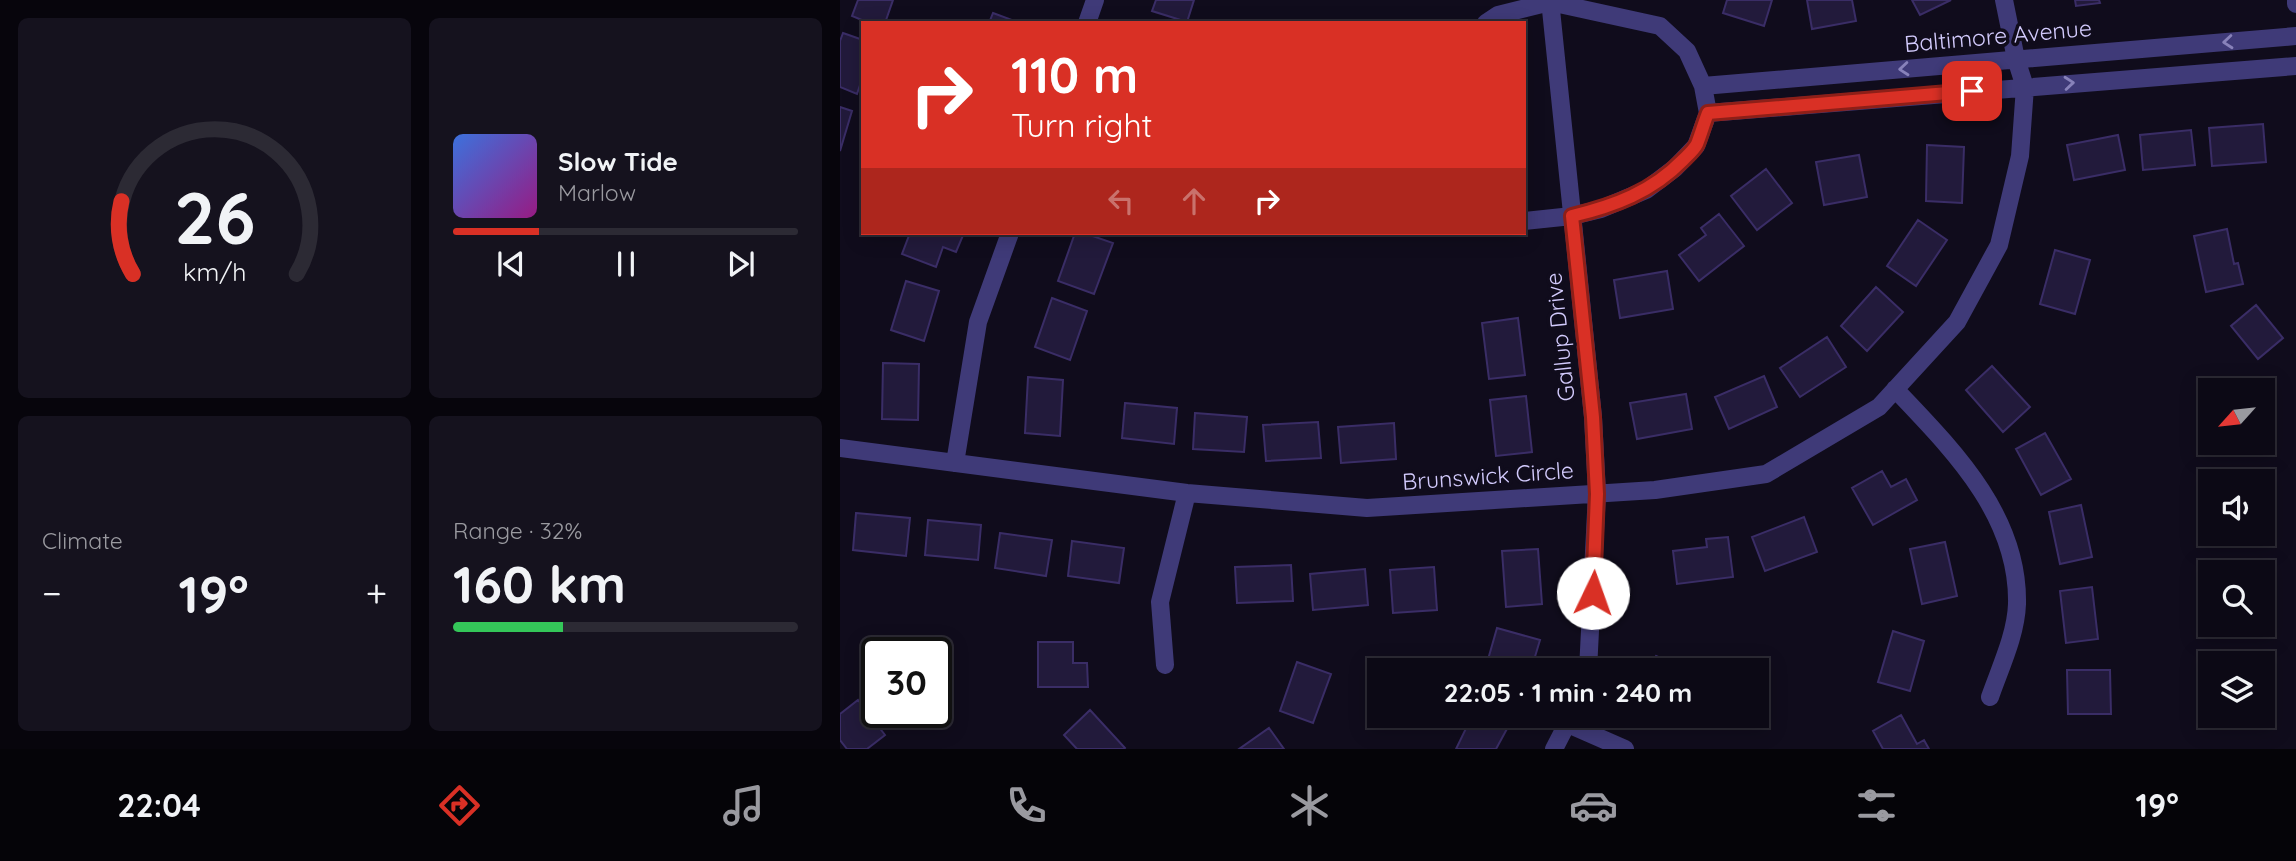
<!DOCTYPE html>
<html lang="en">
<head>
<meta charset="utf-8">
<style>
  :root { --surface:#0c0915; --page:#15121e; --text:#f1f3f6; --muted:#9a9aa0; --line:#2c2a34; --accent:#d93025 }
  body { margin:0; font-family:Quicksand,sans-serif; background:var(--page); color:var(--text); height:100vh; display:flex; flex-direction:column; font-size:26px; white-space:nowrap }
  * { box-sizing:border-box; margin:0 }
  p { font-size:23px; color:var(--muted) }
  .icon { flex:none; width:38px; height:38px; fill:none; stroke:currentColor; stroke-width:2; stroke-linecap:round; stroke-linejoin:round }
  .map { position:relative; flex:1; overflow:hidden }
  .drawer { display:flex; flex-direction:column; gap:18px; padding:18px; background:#07050c; width:840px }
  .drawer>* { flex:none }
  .guide { position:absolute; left:21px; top:21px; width:665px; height:214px; border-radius:0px; box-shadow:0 4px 18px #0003,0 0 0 2px var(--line); background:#d93025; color:#fff; overflow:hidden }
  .needle { width:46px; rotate:243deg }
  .fabs { position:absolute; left:1358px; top:378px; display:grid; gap:14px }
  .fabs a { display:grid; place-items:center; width:77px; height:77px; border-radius:0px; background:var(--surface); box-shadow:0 4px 18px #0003,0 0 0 2px var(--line); font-size:35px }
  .speed { position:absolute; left:21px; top:637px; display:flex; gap:14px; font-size:35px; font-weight:700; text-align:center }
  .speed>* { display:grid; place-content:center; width:91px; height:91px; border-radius:50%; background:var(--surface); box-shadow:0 4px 18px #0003,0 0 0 2px var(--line); line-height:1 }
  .speed .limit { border:4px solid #111; border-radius:10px; background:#fff; color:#111 }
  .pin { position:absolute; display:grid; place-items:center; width:60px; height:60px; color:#fff; margin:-30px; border-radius:14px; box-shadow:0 4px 10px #0006 }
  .me { position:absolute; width:77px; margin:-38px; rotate:3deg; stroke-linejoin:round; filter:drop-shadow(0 0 5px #0008) }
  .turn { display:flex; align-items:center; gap:24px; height:147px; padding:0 35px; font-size:32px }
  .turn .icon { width:91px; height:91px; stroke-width:2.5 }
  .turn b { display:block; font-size:49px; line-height:60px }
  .lanes { display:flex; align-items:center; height:66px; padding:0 35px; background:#0003; justify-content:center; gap:35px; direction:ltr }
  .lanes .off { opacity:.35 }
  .big { font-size:52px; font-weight:700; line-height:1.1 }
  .drawer .widget { flex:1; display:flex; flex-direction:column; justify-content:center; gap:10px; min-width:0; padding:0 24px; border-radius:10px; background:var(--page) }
  .drawer .dial { align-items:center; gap:0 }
  .dial svg { height:182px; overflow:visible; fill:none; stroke:var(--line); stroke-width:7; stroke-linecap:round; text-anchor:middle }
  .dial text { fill:var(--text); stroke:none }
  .song { display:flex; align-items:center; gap:21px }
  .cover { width:84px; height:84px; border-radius:10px; background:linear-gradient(135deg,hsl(220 70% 55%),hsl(310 70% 35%)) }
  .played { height:7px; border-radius:4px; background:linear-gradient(90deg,var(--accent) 25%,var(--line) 25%) }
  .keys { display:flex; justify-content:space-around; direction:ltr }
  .heat { display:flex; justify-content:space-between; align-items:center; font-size:38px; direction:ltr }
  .charge { height:10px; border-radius:5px; background:linear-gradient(90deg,#34c759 32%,var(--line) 0) }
  .drawer .tiles { flex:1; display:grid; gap:18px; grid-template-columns:repeat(2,1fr) }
  .trip { position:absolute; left:527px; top:658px; width:402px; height:70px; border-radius:0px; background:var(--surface); box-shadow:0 4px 18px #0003,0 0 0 2px var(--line); font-weight:700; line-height:70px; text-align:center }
  .dock { display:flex; height:112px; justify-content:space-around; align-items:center; background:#050408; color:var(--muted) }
  .dock .icon { width:49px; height:49px }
  .dock .active { color:var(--accent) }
  .dock b { font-size:32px; color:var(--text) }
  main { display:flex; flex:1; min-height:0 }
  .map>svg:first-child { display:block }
  .building { fill:#221a3b; stroke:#3a2d66; stroke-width:2 }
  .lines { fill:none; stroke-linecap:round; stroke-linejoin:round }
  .street { stroke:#3f3a78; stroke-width:18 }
  .oneway { stroke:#8882ba }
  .route-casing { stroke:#8d1f18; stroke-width:18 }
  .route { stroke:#d93025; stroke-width:12 }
  .labels { text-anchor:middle; stroke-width:7; stroke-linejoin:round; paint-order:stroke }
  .street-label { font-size:23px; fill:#d2cafc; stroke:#100c1c }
</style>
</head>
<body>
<main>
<section class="drawer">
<div class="tiles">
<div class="widget dial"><svg viewBox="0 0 100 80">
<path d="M14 69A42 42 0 1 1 86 69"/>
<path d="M14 69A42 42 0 0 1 9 37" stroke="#d93025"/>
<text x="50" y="56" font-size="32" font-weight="700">26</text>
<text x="50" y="72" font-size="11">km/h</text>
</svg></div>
<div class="widget">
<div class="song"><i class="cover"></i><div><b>Slow Tide</b><p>Marlow</p></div></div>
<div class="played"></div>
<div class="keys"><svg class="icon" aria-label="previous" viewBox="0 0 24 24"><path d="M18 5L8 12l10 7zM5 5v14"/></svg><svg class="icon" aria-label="pause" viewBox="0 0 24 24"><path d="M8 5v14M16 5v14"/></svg><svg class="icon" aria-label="next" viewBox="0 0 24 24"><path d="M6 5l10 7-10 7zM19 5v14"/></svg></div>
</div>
<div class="widget"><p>Climate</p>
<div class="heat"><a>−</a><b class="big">19°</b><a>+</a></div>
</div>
<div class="widget"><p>Range · 32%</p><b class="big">160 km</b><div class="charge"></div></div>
</div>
</section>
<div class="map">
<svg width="1456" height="749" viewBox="0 0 1456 749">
  <rect width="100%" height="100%" fill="#100c1c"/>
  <!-- building -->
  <path class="building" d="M18,0H53L45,23H29L12,16Z
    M316,0H354L347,22L312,11Z
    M887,0H932L924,26L883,13Z
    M967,0H1012L1016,21L972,29Z
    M1072,0H1111L1080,15Z
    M1235,0H1259L1260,3L1236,6Z
    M153,13L180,23H149Z
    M3,33L23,40V76L17,94L0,87V41Z
    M0,107L12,111L0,151Z
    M1423,124L1426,162L1372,166L1369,128Z
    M1351,130L1355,165L1303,170L1300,135Z
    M1278,135L1285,170L1234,180L1227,145Z
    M1087,145L1124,147L1122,203L1086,201Z
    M1019,155L1027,197L984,205L976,162Z
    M926,169L952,203L917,230L891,196Z
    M879,214L904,246L859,281L839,255L866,235L861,228Z
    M1078,220L1107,240L1076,286L1047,266Z
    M1387,229L1394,264L1398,263L1403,284L1366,292L1354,236Z
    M70,233H124L116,252L103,247L96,267L62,254Z
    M235,233H244L273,243L254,294L218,281Z
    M1215,250L1250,260L1235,314L1200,304Z
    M827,271L833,309L780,318L774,280Z
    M66,281L99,291L84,341L51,330Z
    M1036,287L1063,312L1027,351L1001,326Z
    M212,298L247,311L230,360L195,347Z
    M1416,305L1443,338L1418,359L1391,326Z
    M678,318L685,375L649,379L642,323Z
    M987,337L1006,367L960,397L940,368Z
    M43,363L79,364L78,420L42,419Z
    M1152,366L1190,407L1163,432L1126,390Z
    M924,376L937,407L889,429L875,397Z
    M188,377L223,380L220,436L185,433Z
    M846,394L852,429L797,439L790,403Z
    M686,396L692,452L656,456L650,400Z
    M285,403L337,408L334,444L282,438Z
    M355,413L407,417L404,452L353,449Z
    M478,422L481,458L426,461L423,425Z
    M554,423L556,459L501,463L498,427Z
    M1205,433L1231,479L1201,495L1176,449Z
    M1042,471L1051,487L1066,479L1077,500L1033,525L1012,488Z
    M1241,505L1252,557L1220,564L1209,512Z
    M16,513L70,518L66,556L13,550Z
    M964,517L977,552L925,571L912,537Z
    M88,520L141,525L138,560L85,555Z
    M160,533L212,540L206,576L155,568Z
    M888,537L893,577L837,584L833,551L867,547L866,539Z
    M232,541L284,548L279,583L228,576Z
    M1105,542L1117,596L1082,604L1070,549Z
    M698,549L702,604L666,607L662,551Z
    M451,565L453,601L397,603L395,567Z
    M594,567L597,610L553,613L550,570Z
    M525,569L528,605L473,610L470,574Z
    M1252,587L1258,639L1226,643L1220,591Z
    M657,628L700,640L691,670H645Z
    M1053,631L1084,641L1070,691L1038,682Z
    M198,642H233V663H247L248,687H198Z
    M816,656L846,670H810Z
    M457,662L491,674L473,723L440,711Z
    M1227,670H1270L1271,714H1228Z
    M18,700L45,735L27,749H7L0,740V714Z
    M250,710L285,748L284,749H237L224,735Z
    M1061,715L1077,744L1084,740L1089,749H1043L1033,731Z
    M632,716H674L656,749H616Z
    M429,728L444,749H399Z"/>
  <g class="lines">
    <!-- street -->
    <path class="street" d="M710,0L753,417L757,493L748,670
      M1456,0V4
      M247,23L255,0
      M646,23L658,15L710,2L820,26L847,51L863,86L868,113L856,146L835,168L806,190L761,209L732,216L684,221
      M863,86L1456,36
      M868,113L1456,66
      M1055,389C1112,449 1179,515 1177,604C1176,635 1160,668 1150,697
      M0,448L347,493L527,508L815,490L926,474L1039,407L1117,322L1159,245L1180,156L1185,87L1176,59L1164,0
      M115,463L138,322L170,233
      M325,665L320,602L347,493
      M728,724L785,749
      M714,749L731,716"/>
  </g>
  <!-- one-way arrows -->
  <defs><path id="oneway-chevron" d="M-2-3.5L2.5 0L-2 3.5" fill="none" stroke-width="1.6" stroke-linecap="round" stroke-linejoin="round" transform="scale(1.75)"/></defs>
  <g class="oneway">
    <use href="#oneway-chevron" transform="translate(1388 42) rotate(175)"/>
    <use href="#oneway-chevron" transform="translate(1064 69) rotate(175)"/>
    <use href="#oneway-chevron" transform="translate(1229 83) rotate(-5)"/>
  </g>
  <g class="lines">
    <defs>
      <path id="route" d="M753,593L757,494L753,417L732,216C774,206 812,192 843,160C848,155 854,150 857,144C861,134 864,123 868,113L1132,91"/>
    </defs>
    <!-- route casing -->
    <use href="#route" class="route-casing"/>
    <!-- route -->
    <use href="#route" class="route"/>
  </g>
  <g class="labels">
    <!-- street labels -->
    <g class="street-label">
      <text transform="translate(1158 36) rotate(-5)" y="8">Baltimore Avenue</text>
      <text transform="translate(720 337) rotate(-96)" y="8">Gallup Drive</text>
      <text transform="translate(648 476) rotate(-4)" y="8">Brunswick Circle</text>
    </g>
  </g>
</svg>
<div class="fabs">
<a><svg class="needle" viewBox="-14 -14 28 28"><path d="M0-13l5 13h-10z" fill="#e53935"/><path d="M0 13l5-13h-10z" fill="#9a9aa0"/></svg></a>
<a><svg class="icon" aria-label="sound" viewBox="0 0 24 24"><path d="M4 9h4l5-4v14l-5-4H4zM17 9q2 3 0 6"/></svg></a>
<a><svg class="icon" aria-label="search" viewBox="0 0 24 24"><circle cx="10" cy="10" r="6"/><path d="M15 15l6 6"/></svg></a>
<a><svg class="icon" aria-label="layers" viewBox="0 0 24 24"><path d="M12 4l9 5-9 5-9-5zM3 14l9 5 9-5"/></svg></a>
</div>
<div class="speed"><div class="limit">30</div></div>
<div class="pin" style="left:1132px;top:91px;background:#d93025"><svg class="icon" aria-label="arrive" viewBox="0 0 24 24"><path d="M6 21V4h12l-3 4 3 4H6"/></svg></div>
<svg class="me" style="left:753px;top:593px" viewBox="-20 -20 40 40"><circle r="19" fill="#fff"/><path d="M0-13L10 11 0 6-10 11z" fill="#d93025"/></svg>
<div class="trip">22:05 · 1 min · 240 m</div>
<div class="guide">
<div class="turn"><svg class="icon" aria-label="right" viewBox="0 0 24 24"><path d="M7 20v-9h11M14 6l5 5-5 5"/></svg><div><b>110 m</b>Turn right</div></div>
<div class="lanes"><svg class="icon off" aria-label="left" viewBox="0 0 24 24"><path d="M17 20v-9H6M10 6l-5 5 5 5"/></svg><svg class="icon off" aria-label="ahead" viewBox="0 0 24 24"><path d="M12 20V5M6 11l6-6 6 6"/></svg><svg class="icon" aria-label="right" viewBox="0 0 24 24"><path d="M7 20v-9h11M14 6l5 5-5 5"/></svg></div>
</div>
</div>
</main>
<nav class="dock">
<b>22:04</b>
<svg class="icon active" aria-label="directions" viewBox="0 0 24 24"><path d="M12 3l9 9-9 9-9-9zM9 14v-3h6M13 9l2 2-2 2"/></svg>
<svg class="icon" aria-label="music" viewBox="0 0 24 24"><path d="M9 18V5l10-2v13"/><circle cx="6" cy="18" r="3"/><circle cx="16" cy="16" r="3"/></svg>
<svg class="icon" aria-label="phone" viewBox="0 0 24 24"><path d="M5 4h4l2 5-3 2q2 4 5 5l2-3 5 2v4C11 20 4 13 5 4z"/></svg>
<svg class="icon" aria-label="climate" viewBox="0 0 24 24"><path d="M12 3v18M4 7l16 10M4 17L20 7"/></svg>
<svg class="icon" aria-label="car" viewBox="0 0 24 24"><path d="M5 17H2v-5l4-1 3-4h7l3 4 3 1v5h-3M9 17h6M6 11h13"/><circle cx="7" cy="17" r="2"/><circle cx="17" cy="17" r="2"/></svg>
<svg class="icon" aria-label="filters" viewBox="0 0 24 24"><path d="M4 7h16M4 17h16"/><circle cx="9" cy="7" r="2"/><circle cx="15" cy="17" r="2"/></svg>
<b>19°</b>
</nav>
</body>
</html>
